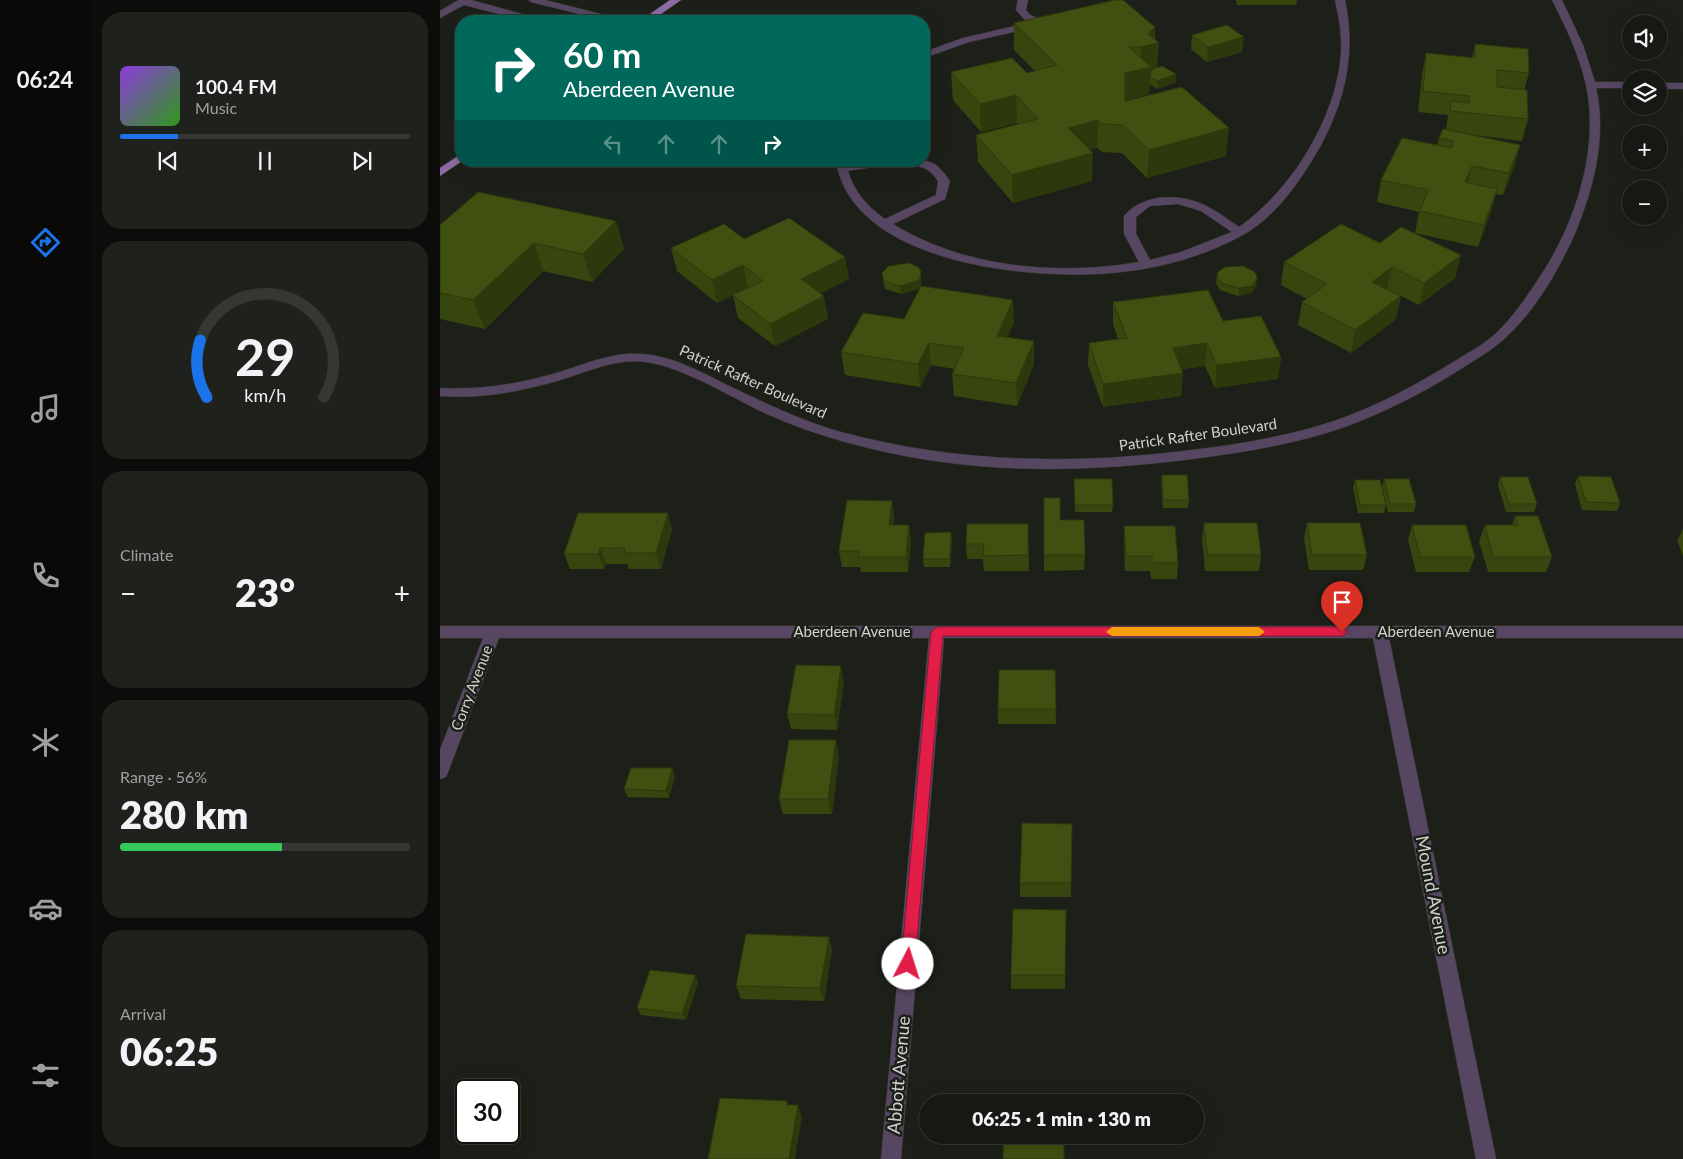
<!DOCTYPE html>
<html lang="en">
<head>
<meta charset="utf-8">
<style>
  :root { --surface:#161813; --page:#1f211c; --text:#f1f3f6; --muted:#9ea0a0; --line:#353733; --accent:#1a73e8 }
  body { margin:0; font-family:Lato,sans-serif; background:var(--page); color:var(--text); height:100vh; display:flex; flex-direction:column; font-size:19px; white-space:nowrap }
  * { box-sizing:border-box; margin:0 }
  p { font-size:16px; color:var(--muted) }
  .icon { flex:none; width:28px; height:28px; fill:none; stroke:currentColor; stroke-width:2; stroke-linecap:round; stroke-linejoin:round }
  .map { position:relative; flex:1; overflow:hidden }
  .sheet { display:flex; flex-direction:column; gap:12px; padding:12px; background:#0c0d0a; width:350px }
  .sheet>* { flex:none }
  .hud { position:absolute; left:15px; top:15px; width:475px; height:152px; border-radius:20px; box-shadow:0 5px 20px #0002,0 0 0 1px var(--line); background:#00695c; color:#fff; overflow:hidden }
  .tools { position:absolute; left:1182px; top:15px; display:grid; gap:10px }
  .tools a { display:grid; place-items:center; width:45px; height:45px; border-radius:50%; background:var(--surface); box-shadow:0 5px 20px #0002,0 0 0 1px var(--line); font-size:25px }
  .speed { position:absolute; left:15px; top:1079px; display:flex; gap:10px; font-size:25px; font-weight:700; text-align:center }
  .speed>* { display:grid; place-content:center; width:65px; height:65px; border-radius:50%; background:var(--surface); box-shadow:0 5px 20px #0002,0 0 0 1px var(--line); line-height:1 }
  .speed .limit { border:2px solid #111; border-radius:8px; background:#fff; color:#111 }
  .pin { position:absolute; display:grid; place-items:center; width:42px; height:42px; color:#fff; margin:-51px -21px; border-radius:50% 50% 50% 0; rotate:-45deg; box-shadow:0 0 5px #0007 }
  .pin .icon { rotate:45deg }
  .me { position:absolute; width:55px; margin:-28px; rotate:5deg; stroke-linejoin:round; filter:drop-shadow(0 0 4px #0008) }
  .turn { display:flex; align-items:center; gap:18px; height:105px; padding:0 25px; font-size:22px }
  .turn .icon { width:65px; height:65px; stroke-width:2.5 }
  .turn b { display:block; font-size:35px; line-height:42px }
  .lanes { display:flex; align-items:center; height:48px; padding:0 25px; background:#0003; justify-content:center; gap:25px; direction:ltr }
  .lanes .off { opacity:.35 }
  .big { font-size:38px; font-weight:800; line-height:1.1 }
  .sheet .widget { flex:1; display:flex; flex-direction:column; justify-content:center; gap:8px; min-width:0; padding:0 18px; border-radius:20px; background:var(--page) }
  .sheet .dial { align-items:center; gap:0 }
  .dial svg { height:130px; overflow:visible; fill:none; stroke:var(--line); stroke-width:7; stroke-linecap:round; text-anchor:middle }
  .dial text { fill:var(--text); stroke:none }
  .song { display:flex; align-items:center; gap:15px }
  .cover { width:60px; height:60px; border-radius:8px; background:linear-gradient(135deg,hsl(270 70% 55%),hsl(110 70% 35%)) }
  .played { height:5px; border-radius:2px; background:linear-gradient(90deg,var(--accent) 20%,var(--line) 20%) }
  .keys { display:flex; justify-content:space-around; direction:ltr }
  .heat { display:flex; justify-content:space-between; align-items:center; font-size:28px; direction:ltr }
  .charge { height:8px; border-radius:4px; background:linear-gradient(90deg,#34c759 56%,var(--line) 0) }
  .trip { position:absolute; left:479px; top:1094px; width:285px; height:50px; border-radius:25px; background:var(--surface); box-shadow:0 5px 20px #0002,0 0 0 1px var(--line); font-weight:800; line-height:50px; text-align:center }
  main { display:flex; flex:1; min-height:0 }
  .tab-bar { display:flex; flex-direction:column; width:90px; justify-content:space-around; align-items:center; background:#090a08; color:var(--muted) }
  .tab-bar .icon { width:35px; height:35px }
  .tab-bar .selected { color:var(--accent) }
  .tab-bar b { font-size:22px; color:var(--text) }
  .map>svg:first-child { display:block }
  .lines { fill:none; stroke-linecap:round; stroke-linejoin:round }
  .minor-casing { stroke:#3a3c36; stroke-width:1 }
  .major-casing { stroke:#3a3c36; stroke-width:1 }
  .minor { fill:#564662; fill-rule:evenodd }
  .major { fill:#8d6ca5; fill-rule:evenodd }
  .wall { fill:#37450f }
  .shaded-wall { fill:#2d380c }
  .building { fill:#405011; stroke:#2d380c }
  .route { fill:#e11d48; stroke:#92132f }
  .slow { fill:#f59e0b }
  .labels { text-anchor:middle; stroke-width:5; stroke-linejoin:round; paint-order:stroke }
  .street-label { font-size:15px; fill:#d0d2cd; stroke:#1d2019 }
  .near-street-label { font-size:18px; fill:#d0d2cd; stroke:#1d2019 }
</style>
</head>
<body>
<main>
<nav class="tab-bar">
<b>06:24</b>
<svg class="icon selected" aria-label="directions" viewBox="0 0 24 24"><path d="M12 3l9 9-9 9-9-9zM9 14v-3h6M13 9l2 2-2 2"/></svg>
<svg class="icon" aria-label="music" viewBox="0 0 24 24"><path d="M9 18V5l10-2v13"/><circle cx="6" cy="18" r="3"/><circle cx="16" cy="16" r="3"/></svg>
<svg class="icon" aria-label="phone" viewBox="0 0 24 24"><path d="M5 4h4l2 5-3 2q2 4 5 5l2-3 5 2v4C11 20 4 13 5 4z"/></svg>
<svg class="icon" aria-label="climate" viewBox="0 0 24 24"><path d="M12 3v18M4 7l16 10M4 17L20 7"/></svg>
<svg class="icon" aria-label="car" viewBox="0 0 24 24"><path d="M5 17H2v-5l4-1 3-4h7l3 4 3 1v5h-3M9 17h6M6 11h13"/><circle cx="7" cy="17" r="2"/><circle cx="17" cy="17" r="2"/></svg>
<svg class="icon" aria-label="filters" viewBox="0 0 24 24"><path d="M4 7h16M4 17h16"/><circle cx="9" cy="7" r="2"/><circle cx="15" cy="17" r="2"/></svg>
</nav>
<section class="sheet">
<div class="widget">
<div class="song"><i class="cover"></i><div><b>100.4 FM</b><p>Music</p></div></div>
<div class="played"></div>
<div class="keys"><svg class="icon" aria-label="previous" viewBox="0 0 24 24"><path d="M18 5L8 12l10 7zM5 5v14"/></svg><svg class="icon" aria-label="pause" viewBox="0 0 24 24"><path d="M8 5v14M16 5v14"/></svg><svg class="icon" aria-label="next" viewBox="0 0 24 24"><path d="M6 5l10 7-10 7zM19 5v14"/></svg></div>
</div>
<div class="widget dial"><svg viewBox="0 0 100 80">
<path d="M14 69A42 42 0 1 1 86 69"/>
<path d="M14 69A42 42 0 0 1 10 34" stroke="#1a73e8"/>
<text x="50" y="56" font-size="32" font-weight="700">29</text>
<text x="50" y="72" font-size="11">km/h</text>
</svg></div>
<div class="widget"><p>Climate</p>
<div class="heat"><a>−</a><b class="big">23°</b><a>+</a></div>
</div>
<div class="widget"><p>Range · 56%</p><b class="big">280 km</b><div class="charge"></div></div>
<div class="widget"><p>Arrival</p><b class="big">06:25</b></div>
</section>
<div class="map">
<svg width="1243" height="1159" viewBox="0 0 1243 1159">
  <rect width="100%" height="100%" fill="#1d2019"/>
  <g class="lines">
    <defs>
      <path id="minor" d="M19,0H31L100,19L102,21H87L24,5L0,18V11Z
        M89,0H105L181,19L183,21H168L91,2Z
        M578,0H588L586,10L590,15L612,24V28L609,29L597,25L596,27L529,42L484,58V52L523,38L592,22L584,19L576,10Z
        M895,0H905C916,52 906,98 881,145C861,180 836,218 799,237C764,256 721,268 681,272C597,282 412,265 396,161H406L407,165C423,163 478,157 490,162C499,165 504,173 510,181L505,199L453,224C524,268 617,276 699,262L684,234V216C704,192 745,193 770,208C780,213 790,221 799,227C851,191 897,117 901,53C902,35 899,18 895,0ZM460,163C478,168 486,163 498,181L496,195L445,219C428,207 414,192 408,171ZM738,204L761,211L792,232L741,252L710,260L696,234V217L710,206Z
        M1112,0H1122L1143,45L1155,82H1191V88H1156C1167,136 1154,187 1136,231C1119,270 1094,313 1062,341C1048,353 1031,362 1016,372C982,393 947,411 910,425C861,443 811,451 760,458C670,470 578,474 488,460C433,451 378,437 327,414C292,398 242,366 205,362C175,358 145,373 117,381C78,392 40,399 0,396V388C37,390 73,385 109,375C139,367 171,351 202,354C232,356 259,371 285,384C323,402 361,421 401,432C519,464 640,465 760,449C807,443 853,435 897,420C937,406 974,386 1010,364C1024,355 1040,347 1053,336C1071,320 1086,298 1099,278C1133,228 1157,158 1148,96C1143,63 1128,31 1112,0Z
        M1219,83H1243V89H1219Z
        M0,626H1243V638H949L1056,1159H1036L933,638H504L461,1159H441L489,638H59L8,772L6,777L0,779V750L43,638H0Z"/>
      <path id="major" d="M230,0H241L211,21H200Z
        M21,154L22,161L0,176V168Z"/>
    </defs>
    <!-- minor casing -->
    <use href="#minor" class="minor-casing"/>
    <!-- major casing -->
    <use href="#major" class="major-casing"/>
    <!-- minor -->
    <use href="#minor" class="minor"/>
    <!-- major -->
    <use href="#major" class="major"/>
  </g>
  <!-- wall -->
  <path class="wall" d="M796,0H857L856,5H797Z
    M574,23L715,27V39L717,67L736,74V82L717,89L710,84L709,94L685,100V101L786,156L707,178L682,153L662,152L657,148L649,150L652,181L573,203L538,162L536,135L578,124L577,123L541,132L513,100L511,72L587,73L595,71L574,50Z
    M752,35L802,52L767,62L751,49Z
    M1035,44L1089,73L1084,90L1088,119L1082,141L1034,135L1080,145L1074,167L1063,195L1056,194L1051,211L1038,247L975,233L979,212L937,202L941,180L997,145L999,138L1006,130L1008,115L978,112L982,74L986,53L1032,58Z
    M176,221L184,249L152,282L103,271L45,329L0,319V225Z
    M304,239L405,257L409,279L381,293L388,319L335,346L298,318L293,295L308,288L277,303L237,271L231,248Z
    M940,243L1021,255L1015,278L979,305L961,296L956,319L911,353L858,325L862,302L867,299L841,285L844,262Z
    M481,271V286L478,289L461,294L445,289L442,273Z
    M777,276L816,286L811,293L798,296L780,290L776,283Z
    M673,302L783,321L841,357L838,379L775,388L765,366L742,369L743,373L741,396L663,407L648,365L649,343L678,339L673,324Z
    M464,319L574,323L567,337L594,341V364L577,406L514,396L512,374L514,369L491,365L480,387L405,375L401,352Z
    M722,475L749,500L748,508H723L721,483Z
    M1138,476L1180,503L1177,511L1142,510L1135,484Z
    M1060,477L1097,504L1094,512H1066L1058,485Z
    M634,479L673,505L672,512H635Z
    M944,479L976,504L974,512H948L946,505L944,513H918L913,488L915,480L942,487Z
    M604,498L620,520L645,555L644,570L604,571Z
    M454,516L453,525H469L471,541L468,572H421L420,567H402L399,551Z
    M1075,516L1112,557L1106,572H1048L1039,541L1045,525H1072Z
    M764,523L821,555L819,571H765L762,539Z
    M867,523L927,555L923,570H869L864,539Z
    M588,524L589,571H544L543,559H527L526,544Z
    M972,525L1035,557L1029,572H976L968,540Z
    M684,526L738,563L737,579H711L710,571H685L684,542Z
    M232,529L221,569H189L187,564H166L164,569H130L124,554Z
    M1243,529V556L1237,541Z
    M512,540L510,567H484L483,559Z
    M615,670L616,724H558V709Z
    M404,681L397,730L351,729L347,714Z
    M399,755L392,814H343L339,799Z
    M232,768L235,776L229,798L188,797L184,789Z
    M632,824L631,897H580V883Z
    M626,910L625,989H571V975Z
    M389,937L392,950L384,1001L301,999L296,986Z
    M258,982L246,1020L201,1015L197,1008Z"/>
  <!-- shaded-wall -->
  <path class="shaded-wall" d="M715,27L714,44L719,43L717,70L711,71L709,94L684,101L685,73L700,70L701,47L708,34Z
    M804,37L802,52L767,62L768,47Z
    M736,74V82L717,89V81Z
    M576,95L577,123L541,132L540,104Z
    M658,120L657,148L628,156V128Z
    M789,128L786,156L707,178L709,150Z
    M1080,145L1074,167L1063,195L1069,173Z
    M653,153L652,181L573,203L572,175Z
    M1032,166L1026,188L1025,182Z
    M1057,189L1051,211L1038,247L1044,225Z
    M176,221L184,249L152,282L143,254Z
    M94,243L103,271L45,329L33,300Z
    M1021,255L1015,278L979,305L984,283Z
    M405,257L409,279L365,301L361,279Z
    M303,265L308,288L277,303L272,280Z
    M952,267L947,289L932,282Z
    M481,271V286L478,289L461,294L460,286Z
    M817,278L816,286L811,293L798,296L799,288Z
    M384,296L388,319L335,346L330,324Z
    M961,296L956,319L911,353L915,330Z
    M573,300L574,323L558,358L557,336Z
    M594,341V364L577,406L576,383Z
    M489,343L491,365L480,387L478,364Z
    M767,343L765,366L731,371L733,348Z
    M841,357L838,379L775,388L777,365Z
    M743,373L741,396L663,407V384Z
    M452,501L454,516L451,541L449,525Z
    M228,513L232,529L221,569L216,553Z
    M469,525L471,541L468,572L466,557Z
    M511,532L512,540L510,567V559Z
    M160,548L166,564L164,569L158,554Z
    M401,666L404,681L397,730L394,715Z
    M396,740L399,755L392,814L388,799Z
    M232,768L235,776L229,798L226,791Z
    M389,937L392,950L384,1001L380,988Z
    M255,975L258,982L246,1020L242,1014Z
    M358,1105L362,1117L355,1159H349Z"/>
  <!-- building -->
  <path class="building" d="M675,0H683L715,27L708,34L719,43L701,47H689L711,67L685,73V101L742,87L789,128L709,150L683,125L662,124L658,120L628,128L653,153L572,175L536,135L598,119L576,95L540,104L511,72L572,58L587,73L617,65L574,23Z
    M787,25L804,37L768,47L752,35Z
    M1035,44L1088,49L1089,73L1057,70V87L1087,90L1088,119L1010,111L1011,101L1029,103V96L983,91L986,53L1035,58Z
    M722,66L736,74L717,81L710,77L711,70Z
    M1003,129L1080,145L1069,173L1032,166L1025,182L1057,189L1044,225L980,211L988,190L941,180L962,138L1011,148L1014,141L999,138Z
    M38,192L176,221L143,254L94,243L33,300L0,293V225Z
    M349,218L405,257L361,279L384,296L330,324L293,295L323,281L303,265L272,280L231,248L284,224L304,239Z
    M901,224L940,243L961,227L1021,255L984,283L952,267L932,282L961,296L915,330L862,302L887,284L844,262Z
    M469,263L478,267L481,271L480,278L477,281L460,286L444,281L442,273L449,266Z
    M803,266L813,271L816,274L817,278L812,286L799,288L781,283L777,276L778,272L785,267Z
    M481,286L573,300L557,336L594,341L576,383L512,374L524,348L489,343L478,364L401,352L423,313L464,319Z
    M768,290L783,321L821,316L841,357L777,365L767,343L733,348L743,373L663,384L649,343L687,338L673,302Z
    M722,475H747L749,500H723Z
    M1138,476L1171,477L1180,503L1146,502Z
    M1060,477H1088L1097,504H1069Z
    M634,479H672L673,505H635Z
    M944,479H969L976,504H950Z
    M915,480H940L946,505H920Z
    M604,498H620V520H644L645,555H604Z
    M407,500L452,501L449,525H469L466,557H419V551H399Z
    M138,513H228L216,553H184L185,548H160L158,554H124Z
    M1075,516H1098L1112,557H1053L1045,525H1078Z
    M764,523H817L821,555H767Z
    M867,523H920L927,555H872Z
    M527,524H588V555L543,556L544,544H526Z
    M972,525H1026L1035,557H980Z
    M684,526H735L738,563H712V556H686Z
    M511,532L510,559H483L485,533Z
    M356,665L401,666L394,715L347,714Z
    M559,670H615L616,709H558Z
    M349,740H396L388,799H339Z
    M191,768H232L226,791L184,789Z
    M582,823L632,824L631,883H580Z
    M573,909L626,910L625,975H571Z
    M306,934L389,937L380,988L296,986Z
    M210,970L255,975L242,1014L197,1008Z
    M280,1098L347,1101V1105H358L349,1159H268Z
    M566,1098L625,1099V1102H566Z
    M564,1135H624V1159H563Z"/>
  <!-- route -->
  <path class="route" d="M497,627H902L908,632L902,636H503L475,964L473,968L468,970L463,968L461,964L491,632Z"/>
  <!-- slow -->
  <path class="slow" d="M672,627H819L825,632L819,636H672L666,632Z"/>
  <g class="labels">
    <!-- street labels -->
    <g class="street-label">
      <text transform="translate(313 382) rotate(24)" y="5">Patrick Rafter Boulevard</text>
      <text transform="translate(758 435) rotate(-8)" y="5">Patrick Rafter Boulevard</text>
      <text x="412" y="637">Aberdeen Avenue</text>
      <text x="996" y="637">Aberdeen Avenue</text>
      <text transform="translate(32 688) rotate(-69)" y="5">Corry Avenue</text>
    </g>
    <!-- near-street labels -->
    <g class="near-street-label">
      <text transform="translate(993 895) rotate(79)" y="6">Mound Avenue</text>
      <text transform="translate(459 1075) rotate(-85)" y="6">Abbott Avenue</text>
    </g>
  </g>
</svg>
<div class="tools">
<a><svg class="icon" aria-label="sound" viewBox="0 0 24 24"><path d="M4 9h4l5-4v14l-5-4H4zM17 9q2 3 0 6"/></svg></a>
<a><svg class="icon" aria-label="layers" viewBox="0 0 24 24"><path d="M12 4l9 5-9 5-9-5zM3 14l9 5 9-5"/></svg></a>
<a>+</a>
<a>−</a>
</div>
<div class="speed"><div class="limit">30</div></div>
<div class="pin" style="left:902px;top:632px;background:#d93025"><svg class="icon" aria-label="arrive" viewBox="0 0 24 24"><path d="M6 21V4h12l-3 4 3 4H6"/></svg></div>
<svg class="me" style="left:468px;top:964px" viewBox="-20 -20 40 40"><circle r="19" fill="#fff"/><path d="M0-13L10 11 0 6-10 11z" fill="#e11d48"/></svg>
<div class="trip">06:25 · 1 min · 130 m</div>
<div class="hud">
<div class="turn"><svg class="icon" aria-label="right" viewBox="0 0 24 24"><path d="M7 20v-9h11M14 6l5 5-5 5"/></svg><div><b>60 m</b>Aberdeen Avenue</div></div>
<div class="lanes"><svg class="icon off" aria-label="left" viewBox="0 0 24 24"><path d="M17 20v-9H6M10 6l-5 5 5 5"/></svg><svg class="icon off" aria-label="ahead" viewBox="0 0 24 24"><path d="M12 20V5M6 11l6-6 6 6"/></svg><svg class="icon off" aria-label="ahead" viewBox="0 0 24 24"><path d="M12 20V5M6 11l6-6 6 6"/></svg><svg class="icon" aria-label="right" viewBox="0 0 24 24"><path d="M7 20v-9h11M14 6l5 5-5 5"/></svg></div>
</div>
</div>
</main>
</body>
</html>
